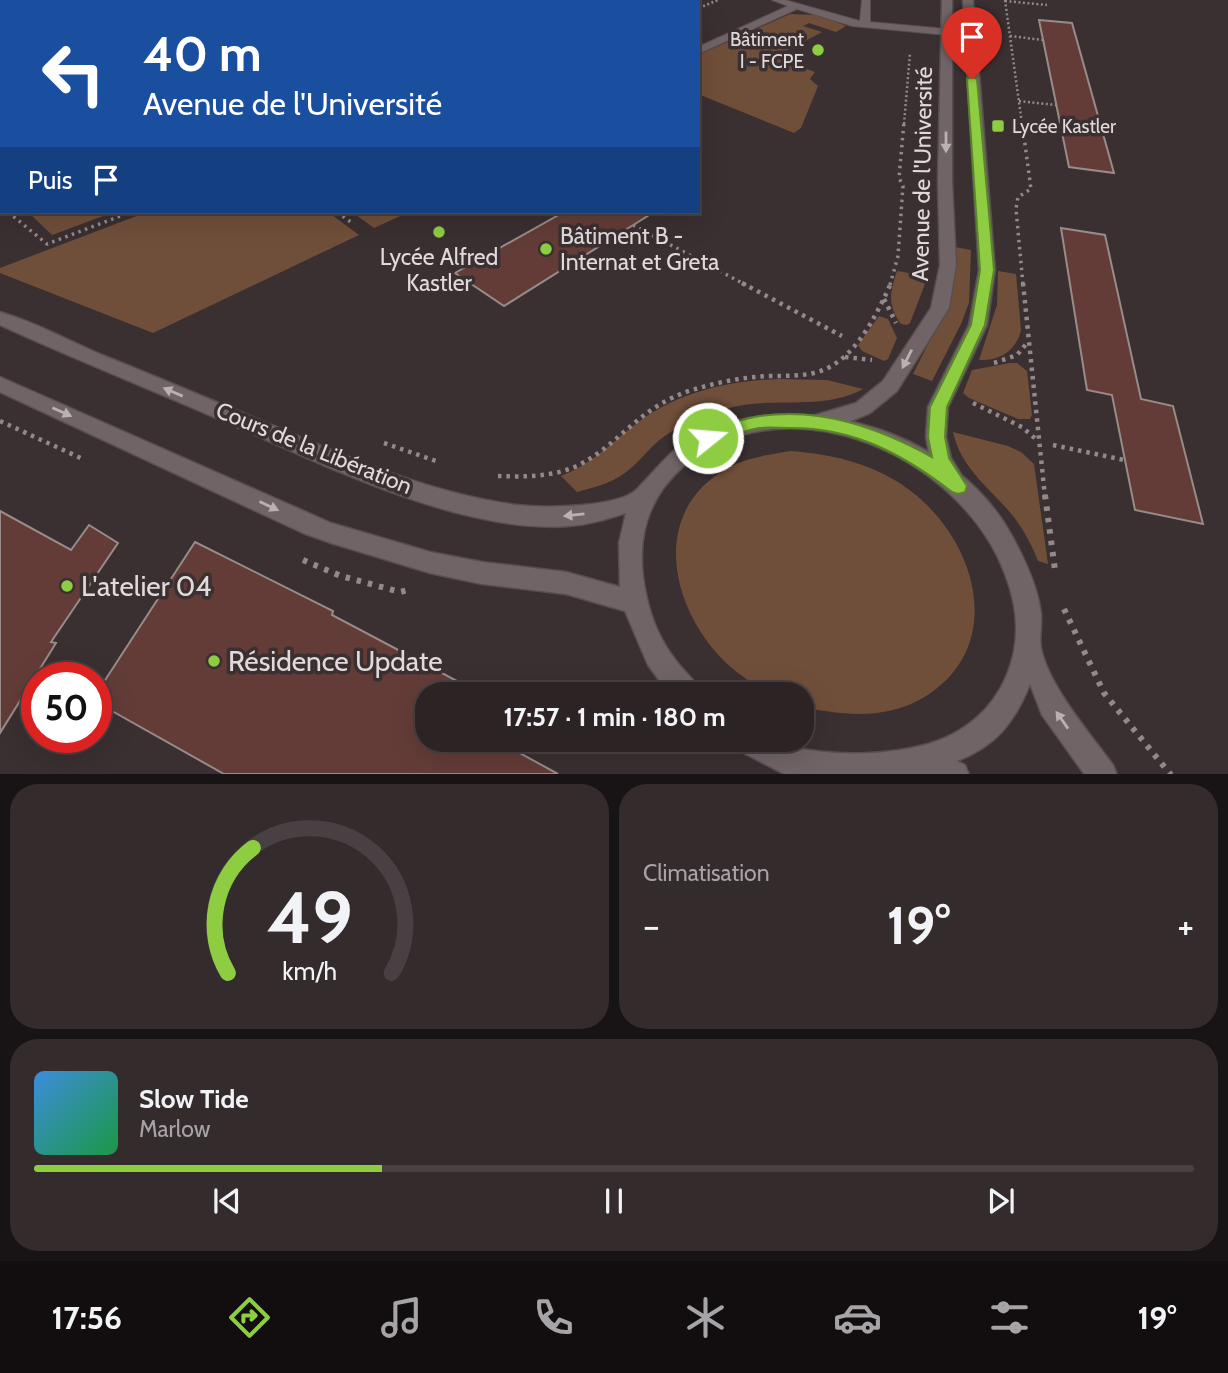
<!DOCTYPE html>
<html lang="fr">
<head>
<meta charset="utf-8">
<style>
  :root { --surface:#2c2325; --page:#342b2d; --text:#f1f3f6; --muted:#a6a4a7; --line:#484042; --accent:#8ecd42 }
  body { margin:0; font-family:Cabin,sans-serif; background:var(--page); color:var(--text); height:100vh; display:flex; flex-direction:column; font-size:26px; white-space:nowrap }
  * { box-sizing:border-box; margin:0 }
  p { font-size:23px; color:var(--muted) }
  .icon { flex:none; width:38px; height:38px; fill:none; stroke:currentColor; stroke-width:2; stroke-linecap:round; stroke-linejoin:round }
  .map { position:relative; height:774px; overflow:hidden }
  .details { display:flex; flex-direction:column; gap:10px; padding:10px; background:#181314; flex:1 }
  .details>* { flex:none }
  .hud { position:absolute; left:0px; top:0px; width:700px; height:214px; box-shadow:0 7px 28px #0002,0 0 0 2px var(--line); background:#1a4fa0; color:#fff; overflow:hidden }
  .speed { position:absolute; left:21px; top:662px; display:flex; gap:14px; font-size:35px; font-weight:700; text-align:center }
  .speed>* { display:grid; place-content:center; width:91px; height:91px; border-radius:50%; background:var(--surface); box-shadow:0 7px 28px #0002,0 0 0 2px var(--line); line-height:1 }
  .speed .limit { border:10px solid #d22; background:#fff; color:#111 }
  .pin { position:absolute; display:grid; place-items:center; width:60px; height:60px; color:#fff; margin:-72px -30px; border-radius:50% 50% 50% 0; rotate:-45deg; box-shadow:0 0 7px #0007 }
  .pin .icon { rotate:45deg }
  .me { position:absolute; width:77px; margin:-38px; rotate:73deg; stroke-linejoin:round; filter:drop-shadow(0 0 5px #0008) }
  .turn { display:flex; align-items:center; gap:24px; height:147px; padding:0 28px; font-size:32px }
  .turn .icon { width:91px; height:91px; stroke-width:2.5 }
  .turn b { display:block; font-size:49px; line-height:60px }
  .then { display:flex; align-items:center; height:66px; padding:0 28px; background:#0003; gap:14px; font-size:26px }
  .big { font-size:52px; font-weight:700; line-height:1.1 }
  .details .widget { flex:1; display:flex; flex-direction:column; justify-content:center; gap:10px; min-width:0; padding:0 24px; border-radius:28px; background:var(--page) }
  .details .dial { align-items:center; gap:0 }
  .dial svg { height:182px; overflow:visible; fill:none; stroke:var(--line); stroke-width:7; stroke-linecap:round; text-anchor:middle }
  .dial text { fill:var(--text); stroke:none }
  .song { display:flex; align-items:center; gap:21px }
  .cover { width:84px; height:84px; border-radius:10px; background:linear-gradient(135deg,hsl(210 70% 55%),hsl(140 70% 35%)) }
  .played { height:7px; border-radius:4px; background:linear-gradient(90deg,var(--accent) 30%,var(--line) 30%) }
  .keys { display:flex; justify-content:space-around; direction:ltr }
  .heat { display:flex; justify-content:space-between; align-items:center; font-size:38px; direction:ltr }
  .details .tiles { flex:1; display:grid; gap:10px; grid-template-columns:1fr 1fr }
  .widget:last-child { grid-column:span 2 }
  .trip { position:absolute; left:415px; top:682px; width:399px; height:70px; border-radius:28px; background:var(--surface); box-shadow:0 7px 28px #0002,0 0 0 2px var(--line); font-weight:700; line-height:70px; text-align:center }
  .dock { display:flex; height:112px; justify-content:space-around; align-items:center; background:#120e0f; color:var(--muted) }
  .dock .icon { width:49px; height:49px }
  .dock .active { color:var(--accent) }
  .dock b { font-size:32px; color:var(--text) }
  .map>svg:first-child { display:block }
  .green { fill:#704f3a }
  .building { fill:#633c37; stroke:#988b89; stroke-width:2 }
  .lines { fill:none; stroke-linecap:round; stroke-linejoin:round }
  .service-casing { stroke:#574e4f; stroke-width:2 }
  .minor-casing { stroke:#574e4f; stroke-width:3 }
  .tertiary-casing { stroke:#574e4f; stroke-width:3 }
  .secondary-casing { stroke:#574e4f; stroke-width:3 }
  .path-far3 { stroke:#92898b; stroke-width:2.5; stroke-dasharray:2 2.5; stroke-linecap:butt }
  .path-far2 { stroke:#92898b; stroke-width:3.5; stroke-dasharray:2.5 4.5; stroke-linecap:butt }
  .path-far1 { stroke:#92898b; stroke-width:4.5; stroke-dasharray:3.5 5; stroke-linecap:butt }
  .path { stroke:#92898b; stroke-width:6; stroke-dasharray:4.5 7; stroke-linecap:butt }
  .service { fill:#706467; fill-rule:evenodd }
  .minor { fill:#706467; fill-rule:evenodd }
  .tertiary { fill:#706467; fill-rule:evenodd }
  .secondary { fill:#706467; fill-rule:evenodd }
  .oneway { fill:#b9b1b2 }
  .route { fill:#8ecd42; stroke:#5c852b; stroke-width:2 }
  .poi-dot { fill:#8ecd42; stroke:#3a2f31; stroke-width:2.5 }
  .labels { text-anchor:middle; stroke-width:7; stroke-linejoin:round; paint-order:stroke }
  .far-poi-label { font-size:19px; fill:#e1dadb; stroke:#3a2f31; text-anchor:end }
  .street-label { font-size:23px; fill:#e1dadb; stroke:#3a2f31 }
  .poi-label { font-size:23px; fill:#e1dadb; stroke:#3a2f31; text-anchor:start }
  .near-poi-label { font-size:28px; fill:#e1dadb; stroke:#3a2f31; text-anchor:start }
</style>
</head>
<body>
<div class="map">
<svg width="1228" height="775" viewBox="0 0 1228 775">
  <rect width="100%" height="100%" fill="#3a2f31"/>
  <!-- green -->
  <path class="green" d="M790,14L818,15L846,26L836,32L809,23L803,26L822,32L775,57L815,72L810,79L818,86L801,128L794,133L698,94V55Z
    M28,212H114L52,235Z
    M147,212H328L359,235L153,333L0,273V268Z
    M352,212H409L374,228Z
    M955,247L971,250L969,303L961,324L932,381L913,374L951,298Z
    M897,271L928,276L910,323L907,325L901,324C887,305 890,292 897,271Z
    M998,271L1016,274L1021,330C1016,351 1000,361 979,360L997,305Z
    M879,316L888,319L897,338L888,359L884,361L862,351L858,345Z
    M1010,363H1017L1027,371L1032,415L1030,419H1018L969,398L963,393L972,370Z
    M778,379L827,380L863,389C820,412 771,395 726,409C703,415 681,424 662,438C650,447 642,459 631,468C616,482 596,487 577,492L561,476C590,465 608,446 632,427C674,393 725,381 778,379Z
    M953,432L1008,446L1021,452L1034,464L1048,564L1038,561C1032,545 1024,531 1014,517C991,489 961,469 953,432Z
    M790,451C830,454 867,462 901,484C975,532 1012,647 921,699C884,720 841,715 802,707V695C793,695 783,696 775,695C761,692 749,681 738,673C676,625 643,519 724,470C744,458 767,455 790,451Z"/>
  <!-- building -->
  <path class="building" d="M1039,20L1072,23L1114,173L1069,167Z
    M564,212H654L504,306L455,273Z
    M1061,228L1105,235L1141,399L1173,406L1203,524L1135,510L1112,395L1087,390Z
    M0,511L71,550L89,525L118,543L51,642L56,643L0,733Z
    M195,542L333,611L332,615L457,681L451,695H427V740H496L558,774H224L96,702V694Z"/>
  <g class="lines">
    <defs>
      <path id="service" d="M668,0H679L667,2Z
        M772,0H785L860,21L862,0H870V22L947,29L952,32L947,35L852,26L797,9L698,54V47L788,6Z"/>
      <path id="minor" d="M947,29L969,31L974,34L969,37L943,34L942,32Z"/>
      <path id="tertiary" d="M942,0H952V182L956,265L949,308L897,391L870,413L851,421L816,430L809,427L806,422L809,417L856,403L883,381L931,308L940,265L938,182Z
        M963,0H973L995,270L987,325L948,407L946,437L951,458L967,484L964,490L956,493L948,490L930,460L926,437L928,407L969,325L979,270Z"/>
      <path id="secondary" d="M0,312C35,322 69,341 102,355C162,379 221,404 281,429C357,461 434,494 517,505C542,508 619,508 637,489C658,468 675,443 704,431C810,387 957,434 1012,536C1025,560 1038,587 1041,614C1042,625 1039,638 1041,648C1048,685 1091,735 1113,765L1117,775H1085L1042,715L1030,684C1015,722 996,746 957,761L965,765L969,775H786L738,750L734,740C747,740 765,737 777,741C782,742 786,746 791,747C834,756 886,756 928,744C963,734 992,710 1006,677C1021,643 1018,607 1005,574C961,456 790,379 685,465C645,499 635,544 646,594C651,619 661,642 677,662C685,673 697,681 702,695H670L648,665L625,611L566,594L482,584L430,573L331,543L303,533L0,392V377L331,523L430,552L482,562L566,572L620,587L619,543L626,513C607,519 588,525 569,526C462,534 327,466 230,424C161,394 92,366 24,336L0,325Z"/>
    </defs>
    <!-- service casing -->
    <use href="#service" class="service-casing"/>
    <!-- minor casing -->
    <use href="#minor" class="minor-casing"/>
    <!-- tertiary casing -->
    <use href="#tertiary" class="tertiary-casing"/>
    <!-- secondary casing -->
    <use href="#secondary" class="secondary-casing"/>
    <!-- path-far3 -->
    <path class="path-far3" d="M525,0L530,2
      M1005,0L1022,124
      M1005,1L1047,5
      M399,2L406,0
      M699,8L718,0
      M1010,36L1043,40
      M1019,101L1056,105
      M904,124L910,53"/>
    <!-- path-far2 -->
    <path class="path-far2" d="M1022,122L1031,189L1018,197L1016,209L1023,285
      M1022,126L1061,130
      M0,205L2,207
      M8,212L47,244L131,212
      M337,212L352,223
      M633,225L746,285
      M890,285L898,256L903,186L899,178L904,122"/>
    <!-- path-far1 -->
    <path class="path-far1" d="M742,283L842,336
      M1023,283L1045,497
      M884,299L896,323
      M845,357L872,360
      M994,363L1017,355L1027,343
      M973,403L1022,427L1038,441
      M0,421L85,460
      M384,443L439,462
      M1053,445L1124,460
      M498,476C524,477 552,477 577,466C621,444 638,407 692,390C712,384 733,379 755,377C780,374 810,380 833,365C860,349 879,310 891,283"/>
    <!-- path -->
    <path class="path" d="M1045,495L1055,570
      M303,560L341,576L400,592L408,590
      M1064,609L1104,693L1171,775"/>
    <!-- service -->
    <use href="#service" class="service"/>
    <!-- minor -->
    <use href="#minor" class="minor"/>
    <!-- tertiary -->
    <use href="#tertiary" class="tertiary"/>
    <!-- secondary -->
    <use href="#secondary" class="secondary"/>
  </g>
  <!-- one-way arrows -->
  <defs><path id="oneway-solid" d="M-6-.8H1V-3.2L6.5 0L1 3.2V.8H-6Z" transform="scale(1.75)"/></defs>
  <g class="oneway">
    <use href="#oneway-solid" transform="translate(946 142) rotate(90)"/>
    <use href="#oneway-solid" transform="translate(907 359) rotate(117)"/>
    <use href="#oneway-solid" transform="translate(173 392) rotate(-157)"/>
    <use href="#oneway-solid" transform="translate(62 412) rotate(24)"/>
    <use href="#oneway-solid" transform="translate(269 506) rotate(25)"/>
    <use href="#oneway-solid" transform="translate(574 515) rotate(174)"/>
    <use href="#oneway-solid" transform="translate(1062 720) rotate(-125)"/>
  </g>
  <!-- route -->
  <path class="route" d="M972,77L977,79L994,270L985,325L947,407L945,437L949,458L967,486L965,492L958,494L952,492C903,454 854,428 792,428C781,428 770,427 759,428C742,431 725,439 708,444L702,442L700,438L702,433C720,427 741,419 760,416C821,407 879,428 932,457L928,437L930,407L971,325L980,270L967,79Z"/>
  <!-- markers -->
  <g class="poi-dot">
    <circle cx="818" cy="50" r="7"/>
    <rect x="991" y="119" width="14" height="14" rx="3.5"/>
    <circle cx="439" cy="232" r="7"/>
    <circle cx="546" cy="249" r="7"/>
    <circle cx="67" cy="586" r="7"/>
    <circle cx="214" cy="661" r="7"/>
  </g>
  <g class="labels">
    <!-- far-poi labels -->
    <g class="far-poi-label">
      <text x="804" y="46">Bâtiment<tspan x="804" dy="22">I - FCPE</tspan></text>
      <text x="1012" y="133" text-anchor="start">Lycée Kastler</text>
    </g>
    <!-- street labels -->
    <g class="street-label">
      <text transform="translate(922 174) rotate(-89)" y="8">Avenue de l'Université</text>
      <text transform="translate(314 448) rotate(22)" y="8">Cours de la Libération</text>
    </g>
    <!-- poi labels -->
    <g class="poi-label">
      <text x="560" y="244">Bâtiment B -<tspan x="560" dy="26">Internat et Greta</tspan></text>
      <text x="439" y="265" text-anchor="middle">Lycée Alfred<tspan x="439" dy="26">Kastler</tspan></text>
    </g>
    <!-- near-poi labels -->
    <g class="near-poi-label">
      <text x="81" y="596">L'atelier 04</text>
      <text x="228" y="671">Résidence Update</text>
    </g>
  </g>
</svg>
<div class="speed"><div class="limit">50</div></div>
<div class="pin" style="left:972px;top:79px;background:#d93025"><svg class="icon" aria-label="arrive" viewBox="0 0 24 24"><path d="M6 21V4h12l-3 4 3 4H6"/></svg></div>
<svg class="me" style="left:708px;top:438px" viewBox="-20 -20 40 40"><circle r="17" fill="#8ecd42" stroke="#fff" stroke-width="3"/><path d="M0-11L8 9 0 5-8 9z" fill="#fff"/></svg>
<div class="trip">17:57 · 1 min · 180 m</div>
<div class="hud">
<div class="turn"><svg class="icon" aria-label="left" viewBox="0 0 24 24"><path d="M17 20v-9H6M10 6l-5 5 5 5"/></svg><div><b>40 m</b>Avenue de l'Université</div></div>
<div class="then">Puis<svg class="icon" aria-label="arrive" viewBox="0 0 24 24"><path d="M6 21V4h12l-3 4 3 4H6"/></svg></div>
</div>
</div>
<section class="details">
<div class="tiles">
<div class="widget dial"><svg viewBox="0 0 100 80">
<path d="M14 69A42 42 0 1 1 86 69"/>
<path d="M14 69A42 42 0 0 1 25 14" stroke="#8ecd42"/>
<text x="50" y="56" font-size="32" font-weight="700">49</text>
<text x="50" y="72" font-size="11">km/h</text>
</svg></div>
<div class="widget"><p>Climatisation</p>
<div class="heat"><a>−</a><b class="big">19°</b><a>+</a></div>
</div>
<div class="widget">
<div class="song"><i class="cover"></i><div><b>Slow Tide</b><p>Marlow</p></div></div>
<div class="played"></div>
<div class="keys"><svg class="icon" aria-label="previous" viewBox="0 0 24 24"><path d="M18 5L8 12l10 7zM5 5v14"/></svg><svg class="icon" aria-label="pause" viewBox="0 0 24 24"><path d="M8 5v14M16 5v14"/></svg><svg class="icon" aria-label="next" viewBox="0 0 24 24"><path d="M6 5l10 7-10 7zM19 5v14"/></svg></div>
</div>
</div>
</section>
<nav class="dock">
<b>17:56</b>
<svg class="icon active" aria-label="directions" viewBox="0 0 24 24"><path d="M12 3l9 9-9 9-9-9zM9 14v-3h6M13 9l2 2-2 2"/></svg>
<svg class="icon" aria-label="music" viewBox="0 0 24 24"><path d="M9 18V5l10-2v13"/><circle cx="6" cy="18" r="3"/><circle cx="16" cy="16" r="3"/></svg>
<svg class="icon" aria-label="phone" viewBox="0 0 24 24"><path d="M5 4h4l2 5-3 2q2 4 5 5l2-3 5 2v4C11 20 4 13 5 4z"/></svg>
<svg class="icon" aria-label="climate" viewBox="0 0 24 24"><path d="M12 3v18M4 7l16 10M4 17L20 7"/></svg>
<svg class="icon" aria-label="car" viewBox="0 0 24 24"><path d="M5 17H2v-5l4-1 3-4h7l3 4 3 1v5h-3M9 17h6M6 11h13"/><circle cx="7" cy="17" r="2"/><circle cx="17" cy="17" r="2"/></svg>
<svg class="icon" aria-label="filters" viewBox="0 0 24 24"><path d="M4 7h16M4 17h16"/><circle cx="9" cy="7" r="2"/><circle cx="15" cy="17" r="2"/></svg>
<b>19°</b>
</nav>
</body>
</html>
